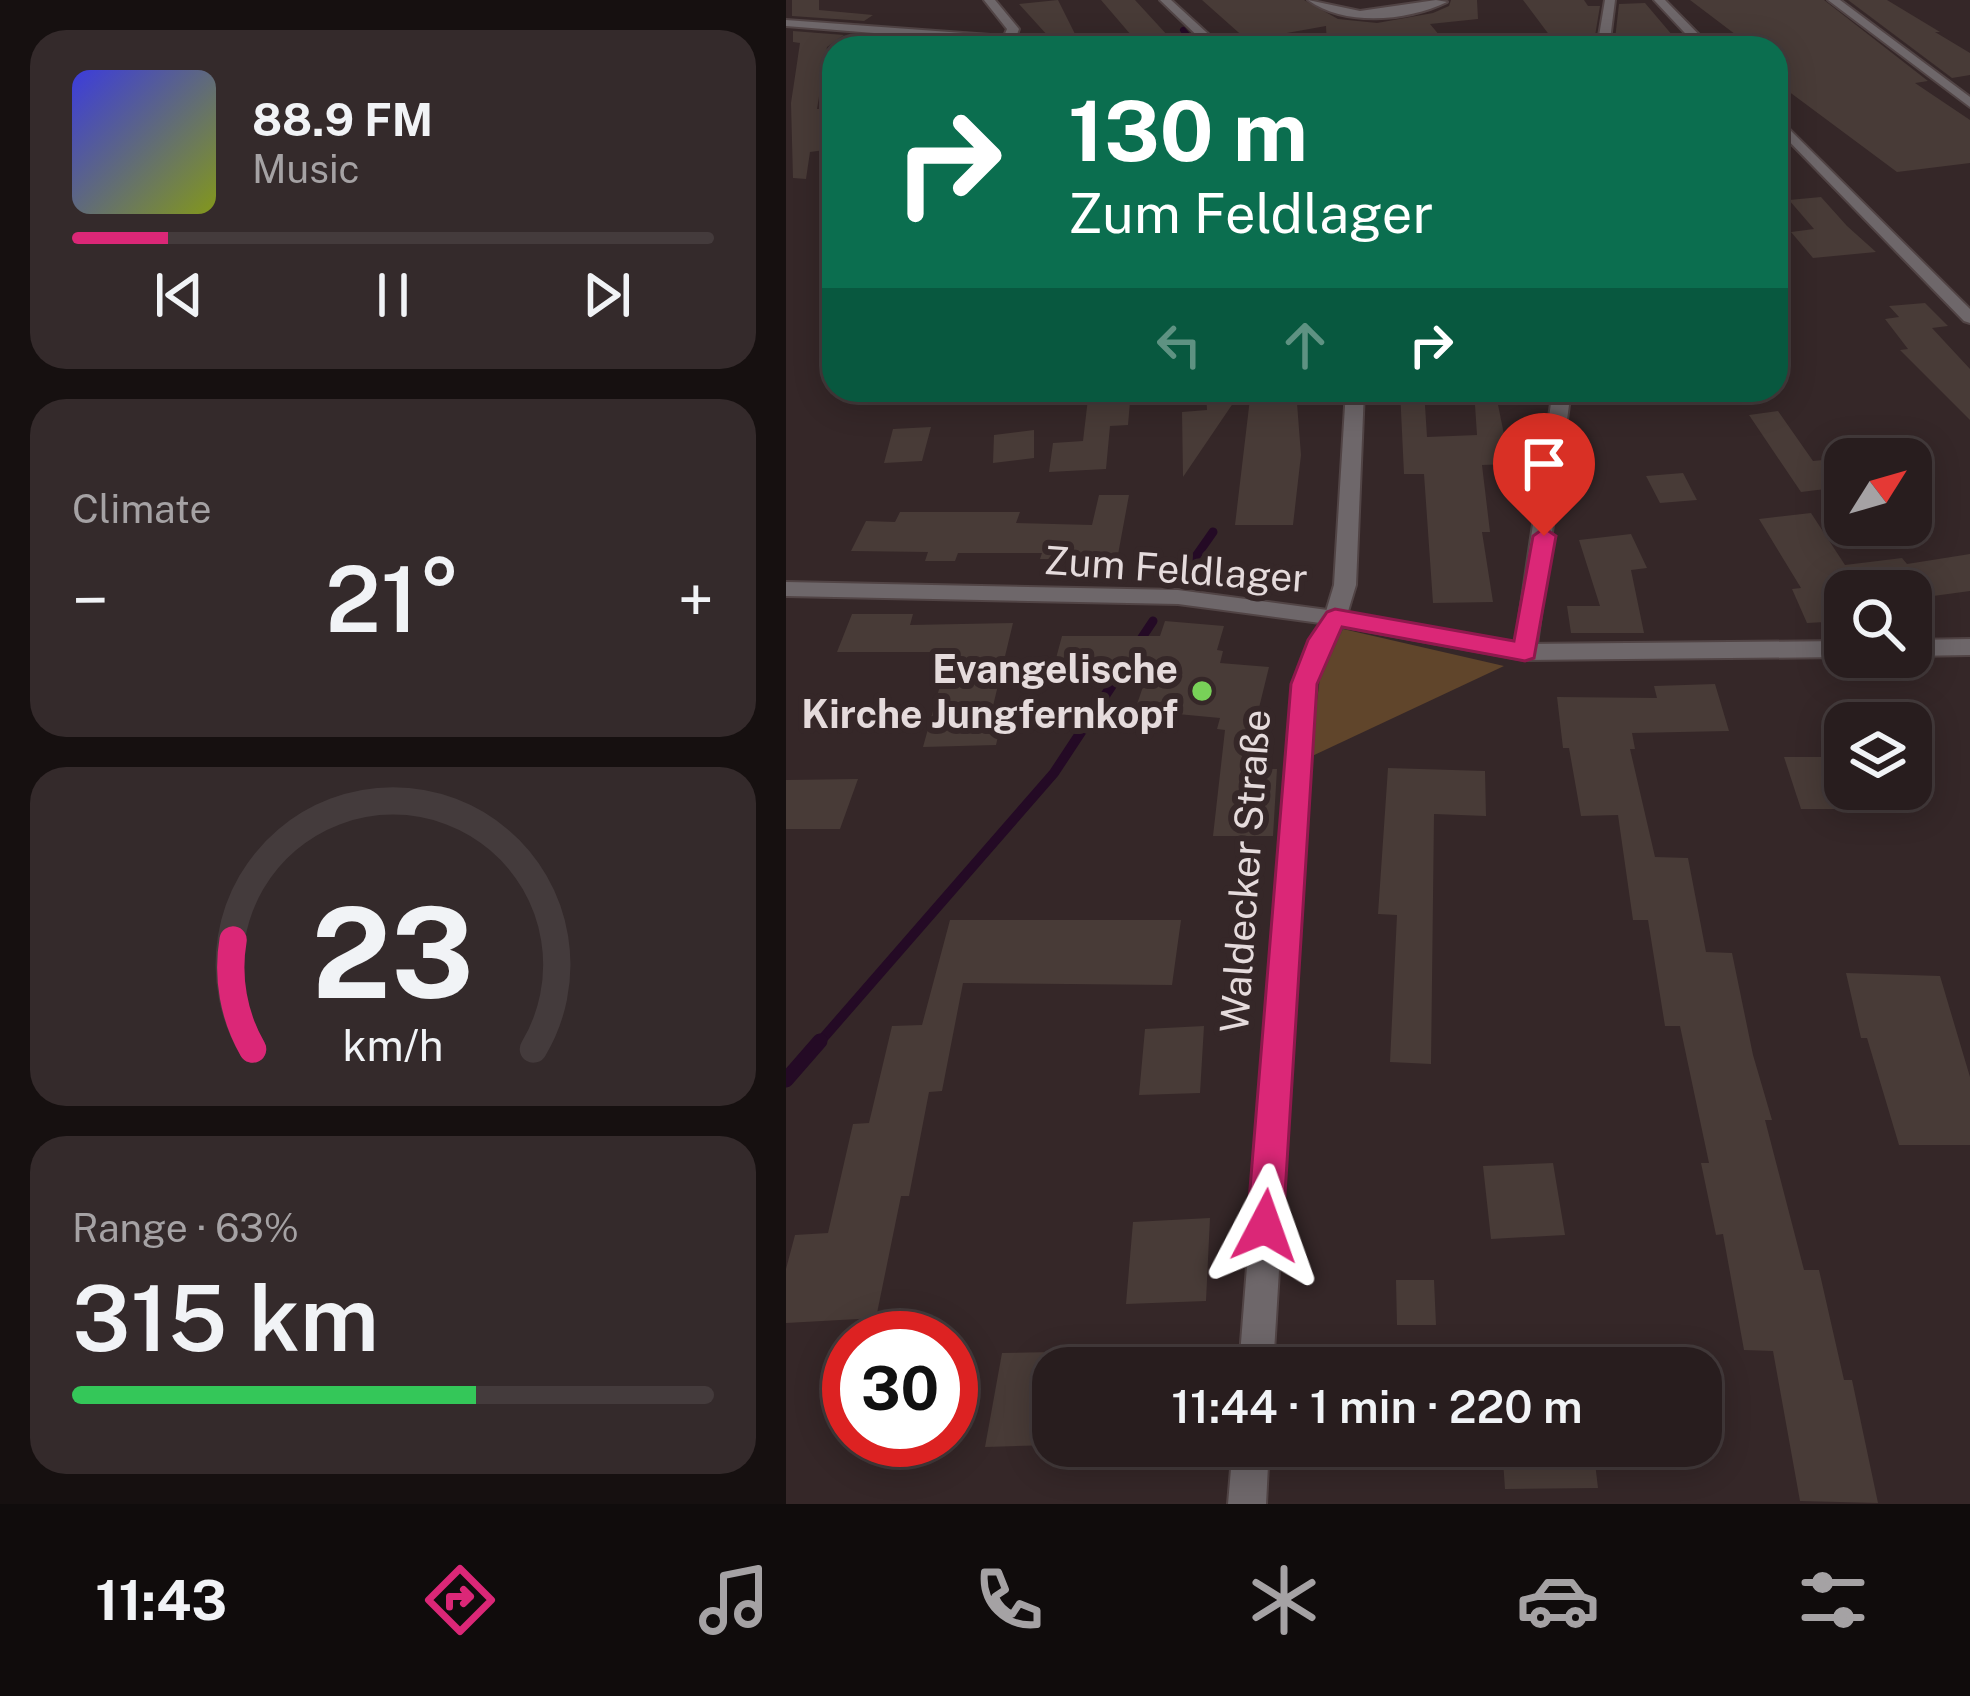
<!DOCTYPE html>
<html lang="en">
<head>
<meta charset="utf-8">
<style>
  :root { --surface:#281d1e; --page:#342a2b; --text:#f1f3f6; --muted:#a5a2a4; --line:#443b3c; --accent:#db2777 }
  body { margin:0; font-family:"Public Sans",sans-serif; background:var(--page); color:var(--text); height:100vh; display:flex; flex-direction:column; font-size:45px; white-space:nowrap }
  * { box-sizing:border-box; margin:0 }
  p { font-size:39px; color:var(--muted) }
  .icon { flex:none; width:66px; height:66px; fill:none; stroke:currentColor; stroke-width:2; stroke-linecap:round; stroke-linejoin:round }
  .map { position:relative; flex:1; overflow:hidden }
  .drawer { display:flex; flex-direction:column; gap:30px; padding:30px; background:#161010; width:786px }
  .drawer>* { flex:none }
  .banner { position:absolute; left:36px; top:36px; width:966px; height:366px; border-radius:36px; box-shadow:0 6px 30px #0003,0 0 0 3px var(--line); background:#0b6e4f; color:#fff; overflow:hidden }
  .needle { width:78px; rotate:53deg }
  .buttons { position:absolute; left:1038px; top:438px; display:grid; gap:24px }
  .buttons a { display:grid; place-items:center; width:108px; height:108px; border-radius:24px; background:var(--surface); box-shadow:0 6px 30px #0003,0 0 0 3px var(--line); font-size:60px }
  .speed { position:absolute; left:36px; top:1311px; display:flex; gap:24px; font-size:60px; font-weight:700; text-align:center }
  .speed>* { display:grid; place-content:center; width:156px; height:156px; border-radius:50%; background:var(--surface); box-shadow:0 6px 30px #0003,0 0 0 3px var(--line); line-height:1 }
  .speed .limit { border:18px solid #d22; background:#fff; color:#111 }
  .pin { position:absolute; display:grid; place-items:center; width:102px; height:102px; color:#fff; margin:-123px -51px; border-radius:50% 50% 50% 0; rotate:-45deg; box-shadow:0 0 12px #0007 }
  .pin .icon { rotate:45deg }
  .me { position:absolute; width:132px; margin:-66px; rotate:4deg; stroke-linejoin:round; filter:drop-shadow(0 0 9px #0008) }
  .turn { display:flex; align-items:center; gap:42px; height:252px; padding:0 48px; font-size:54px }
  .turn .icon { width:156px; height:156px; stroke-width:2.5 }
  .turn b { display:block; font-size:84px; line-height:102px }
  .lanes { display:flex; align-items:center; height:114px; padding:0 48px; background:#0003; justify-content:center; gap:60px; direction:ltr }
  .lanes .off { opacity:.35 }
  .big { font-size:90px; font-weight:600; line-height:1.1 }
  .drawer .widget { flex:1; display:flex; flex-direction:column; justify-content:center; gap:18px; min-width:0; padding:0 42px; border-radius:36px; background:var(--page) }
  .drawer .dial { align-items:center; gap:0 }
  .dial svg { height:312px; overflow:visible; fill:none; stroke:var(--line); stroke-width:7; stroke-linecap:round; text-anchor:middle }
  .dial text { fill:var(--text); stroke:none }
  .song { display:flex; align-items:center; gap:36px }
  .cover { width:144px; height:144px; border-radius:18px; background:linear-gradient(135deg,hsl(240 70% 55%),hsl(70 70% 35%)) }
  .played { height:12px; border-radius:6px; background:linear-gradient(90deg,var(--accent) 15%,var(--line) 15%) }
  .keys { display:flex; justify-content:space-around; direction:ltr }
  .heat { display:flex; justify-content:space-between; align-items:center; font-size:66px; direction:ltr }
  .charge { height:18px; border-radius:9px; background:linear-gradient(90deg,#34c759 63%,var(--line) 0) }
  .trip { position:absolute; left:246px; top:1347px; width:690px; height:120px; border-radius:36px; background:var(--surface); box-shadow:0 6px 30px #0003,0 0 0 3px var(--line); font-weight:600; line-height:120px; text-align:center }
  .tab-bar { display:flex; height:192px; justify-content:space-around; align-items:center; background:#100c0c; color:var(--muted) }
  .tab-bar .icon { width:84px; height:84px }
  .tab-bar .on { color:var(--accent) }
  .tab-bar b { font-size:54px; color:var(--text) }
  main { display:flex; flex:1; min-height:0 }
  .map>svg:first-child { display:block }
  .green { fill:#60452b }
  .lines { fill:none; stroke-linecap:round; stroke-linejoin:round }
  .stream-far3 { stroke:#240a25; stroke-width:6 }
  .stream-far2 { stroke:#240a25; stroke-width:9 }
  .stream-far1 { stroke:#240a25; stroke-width:10 }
  .stream { stroke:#240a25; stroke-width:15 }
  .building { fill:#483b37 }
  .minor-casing { stroke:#514445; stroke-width:4 }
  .tertiary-casing { stroke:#514445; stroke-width:4 }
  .minor { fill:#6e676a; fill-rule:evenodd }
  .tertiary { fill:#6e676a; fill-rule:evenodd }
  .route { fill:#db2777; stroke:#8e194d; stroke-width:3 }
  .poi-dot { fill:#78d158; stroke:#352728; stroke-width:4.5 }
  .labels { text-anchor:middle; stroke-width:12; stroke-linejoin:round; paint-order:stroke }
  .street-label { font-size:39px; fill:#e5dbdc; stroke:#352728 }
  .poi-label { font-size:39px; font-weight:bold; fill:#e5dbdc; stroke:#352728; text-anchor:end }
</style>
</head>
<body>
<main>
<section class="drawer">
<div class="widget">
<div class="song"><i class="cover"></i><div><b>88.9 FM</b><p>Music</p></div></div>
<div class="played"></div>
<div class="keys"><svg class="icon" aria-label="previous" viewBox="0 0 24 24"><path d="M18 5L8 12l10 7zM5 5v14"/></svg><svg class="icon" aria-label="pause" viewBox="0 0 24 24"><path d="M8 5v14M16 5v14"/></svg><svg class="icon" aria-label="next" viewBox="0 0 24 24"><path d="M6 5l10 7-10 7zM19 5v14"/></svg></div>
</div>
<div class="widget"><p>Climate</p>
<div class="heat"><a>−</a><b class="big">21°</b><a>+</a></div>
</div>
<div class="widget dial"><svg viewBox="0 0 100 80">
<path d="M14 69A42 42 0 1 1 86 69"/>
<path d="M14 69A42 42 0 0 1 9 41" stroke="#db2777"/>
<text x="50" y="56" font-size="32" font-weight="700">23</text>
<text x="50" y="72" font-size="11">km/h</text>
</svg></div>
<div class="widget"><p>Range · 63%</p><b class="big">315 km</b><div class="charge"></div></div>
</section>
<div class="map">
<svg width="1184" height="1504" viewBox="0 0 1184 1504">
  <rect width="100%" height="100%" fill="#352728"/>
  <!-- green -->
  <path class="green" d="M557,629L718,666L524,757L535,669Z"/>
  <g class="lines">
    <!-- stream-far3 -->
    <path class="stream-far3" d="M397,30L411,47"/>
    <!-- stream-far2 -->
    <path class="stream-far2" d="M394,579L427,532
      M349,648L367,621
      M328,682L336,669"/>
    <!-- stream-far1 -->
    <path class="stream-far1" d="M32,1044L268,773L330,679"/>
    <!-- stream -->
    <path class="stream" d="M0,1080L34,1041"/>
  </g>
  <!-- building -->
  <path class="building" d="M6,0H33V10L87,15L78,21L6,16Z
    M272,0L290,36H262L233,4Z
    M315,0H349L383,37L351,42Z
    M416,0H518L552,19L591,23L647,13L663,6L665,0H691L692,19L644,24L664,48H541L540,26L461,40Z
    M737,0H798L802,6H814L807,48H773Z
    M904,0H1038L1142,81L1129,83L1184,120V163L1111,172L990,82V44L966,47Z
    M1062,0H1101L1154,32H1149L1184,53V75L1166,78Z
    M859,3L887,36L863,38L871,48H828L833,4Z
    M7,31L58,35L41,47L31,109H37L39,150L24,152L20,179L7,178L5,103L14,43L7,42Z
    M1035,197L1061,226L1090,252L1027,258L1005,232L1028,229L1003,200Z
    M1139,303L1162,326L1146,328L1184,369V420L1114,350L1122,349L1099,319L1113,317L1103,306Z
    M303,390H345L342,425L324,426L320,469L263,472L267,443L297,441Z
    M420,390H456L397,477L396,412L421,410Z
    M465,390H510L515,455L507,525H449Z
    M614,390H638L641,437L691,435L688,390H709L724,464L696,465L704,532H696L707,602L647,603L638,474H618Z
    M992,411L1027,461L1037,460L1056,487L1015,492L963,415Z
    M145,427L136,461L98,463L107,429Z
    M248,430V458L207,463L208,435Z
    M897,473L911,500L874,503L860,476Z
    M313,495H343L331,560L254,559L256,553H172L169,561H139L142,552L65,551L80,521L109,522L114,512H234L230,523L306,525Z
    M1025,513L1059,565L1116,558L1121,564L1184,554V591L1125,599V591H1059V621L1021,623L1006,589L1015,588L973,519Z
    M845,534L861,568L845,570L858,633H785L781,606H814L793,540Z
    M66,614H127L124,625L227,623L207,706H219L210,745L137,747L160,664H144L148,652H51Z
    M379,621L438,626L431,650L437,651L434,663L483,667L458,769H491L487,836H427L439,730L431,729L434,718L349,710L360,678L265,677L276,636H374Z
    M929,684L943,731L846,733L849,749H844L869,857L902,858L920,952L946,953L967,1055L986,1120H979L1018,1270H1033L1058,1380H1066L1092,1503L1014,1501L987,1351L958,1350L937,1234L930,1235L915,1163H923L894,1026H879L862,920H847L832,815L795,816L783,748H777L771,697L871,698L868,686Z
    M998,757H1053L1059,789H1064L1071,809H1015Z
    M602,768L699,771L700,816L648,814L645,1064L604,1062L611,915L592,914Z
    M72,779L54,829H0V780Z
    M164,920H395L386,985L177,983L156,1091L143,1092L123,1196H115L90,1318L0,1323V1269L9,1235L42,1233L67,1124L83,1123L106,1026L136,1025Z
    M1060,973L1154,976L1184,1077V1145H1113L1081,1038H1075Z
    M418,1026L414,1093L353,1095L359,1029Z
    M767,1163L779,1235L705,1239L697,1166Z
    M424,1218L420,1301L340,1304L347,1222Z
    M610,1280H648L650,1325H611Z
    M267,1352V1445L199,1447L216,1353Z
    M716,1446H807L812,1488L719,1489Z"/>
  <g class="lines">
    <defs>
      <path id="minor" d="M198,0H209L233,29L230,37L328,48H277L0,26V20L218,36L221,29Z
        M374,0H385L431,42L446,48L423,47Z
        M522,0L574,11L650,0L661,2C622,21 559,27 522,0Z
        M819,0H829L823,48H811Z
        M868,0H879L926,48H913Z
        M1042,0H1054L1184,97V107Z
        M990,116L1184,309V323L1178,321L990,128Z
        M560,390H578L570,585L560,618L529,684L487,1368H453L507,684L538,618L548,585Z
        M767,390H785L750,652L739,660L728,652Z
        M447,1446H483L480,1504H442Z"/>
      <path id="tertiary" d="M0,582L392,590L549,611L739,644L1059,641V657L739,660L549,625L392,604L0,596Z
        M1184,639V655L1125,656V640Z"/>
    </defs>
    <!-- minor casing -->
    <use href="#minor" class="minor-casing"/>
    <!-- tertiary casing -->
    <use href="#tertiary" class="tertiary-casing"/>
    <!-- minor -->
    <use href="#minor" class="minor"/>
    <!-- tertiary -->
    <use href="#tertiary" class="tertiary"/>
  </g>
  <!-- route -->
  <path class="route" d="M758,528L770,536L748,658L739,661L556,627L531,684L497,1226L492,1239L479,1244L466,1239L461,1226L505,684L522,640L541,612L549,609L728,641L747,536Z"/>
  <!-- markers -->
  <circle class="poi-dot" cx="416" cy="691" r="12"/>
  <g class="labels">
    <!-- street labels -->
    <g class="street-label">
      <text transform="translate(390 569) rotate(4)" y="14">Zum Feldlager</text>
      <text transform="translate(459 871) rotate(-86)" y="14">Waldecker Straße</text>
    </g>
    <!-- poi labels -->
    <g class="poi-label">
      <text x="392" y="683">Evangelische<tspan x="392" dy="45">Kirche Jungfernkopf</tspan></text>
    </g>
  </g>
</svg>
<div class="buttons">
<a><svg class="needle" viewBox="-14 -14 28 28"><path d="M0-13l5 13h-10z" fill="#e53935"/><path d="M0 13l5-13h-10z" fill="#a5a2a4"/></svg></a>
<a><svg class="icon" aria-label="search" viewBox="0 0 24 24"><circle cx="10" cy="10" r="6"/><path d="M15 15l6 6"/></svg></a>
<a><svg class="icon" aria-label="layers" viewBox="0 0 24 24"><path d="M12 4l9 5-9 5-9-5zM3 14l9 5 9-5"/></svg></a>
</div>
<div class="speed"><div class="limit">30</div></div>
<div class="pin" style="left:758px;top:536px;background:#d93025"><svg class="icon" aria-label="arrive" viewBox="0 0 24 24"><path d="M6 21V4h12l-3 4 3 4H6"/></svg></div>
<svg class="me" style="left:479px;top:1226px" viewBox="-20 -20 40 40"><path d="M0-17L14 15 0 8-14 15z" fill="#db2777" stroke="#fff" stroke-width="4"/></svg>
<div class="trip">11:44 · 1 min · 220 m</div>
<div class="banner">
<div class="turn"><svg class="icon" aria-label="right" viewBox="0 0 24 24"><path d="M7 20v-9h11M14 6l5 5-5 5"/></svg><div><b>130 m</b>Zum Feldlager</div></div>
<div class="lanes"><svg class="icon off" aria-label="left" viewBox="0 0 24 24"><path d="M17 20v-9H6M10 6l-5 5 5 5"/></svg><svg class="icon off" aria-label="ahead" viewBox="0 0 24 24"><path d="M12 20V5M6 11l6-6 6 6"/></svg><svg class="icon" aria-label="right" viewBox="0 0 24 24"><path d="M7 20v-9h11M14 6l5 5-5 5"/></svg></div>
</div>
</div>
</main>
<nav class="tab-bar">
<b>11:43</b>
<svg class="icon on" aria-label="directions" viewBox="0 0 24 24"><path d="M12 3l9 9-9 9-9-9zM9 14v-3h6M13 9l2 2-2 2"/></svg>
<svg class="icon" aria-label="music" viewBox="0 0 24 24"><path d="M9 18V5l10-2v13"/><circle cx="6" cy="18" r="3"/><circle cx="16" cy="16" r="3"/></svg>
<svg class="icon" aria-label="phone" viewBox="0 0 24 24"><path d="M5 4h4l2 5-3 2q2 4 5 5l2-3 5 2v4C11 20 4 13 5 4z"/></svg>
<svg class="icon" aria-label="climate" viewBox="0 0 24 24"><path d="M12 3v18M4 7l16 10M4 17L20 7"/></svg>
<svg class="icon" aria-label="car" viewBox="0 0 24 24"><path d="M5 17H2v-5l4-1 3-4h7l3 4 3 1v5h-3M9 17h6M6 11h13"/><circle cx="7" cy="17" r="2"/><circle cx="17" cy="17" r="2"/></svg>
<svg class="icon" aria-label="filters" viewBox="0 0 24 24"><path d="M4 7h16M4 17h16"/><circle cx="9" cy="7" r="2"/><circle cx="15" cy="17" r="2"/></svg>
</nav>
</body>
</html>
